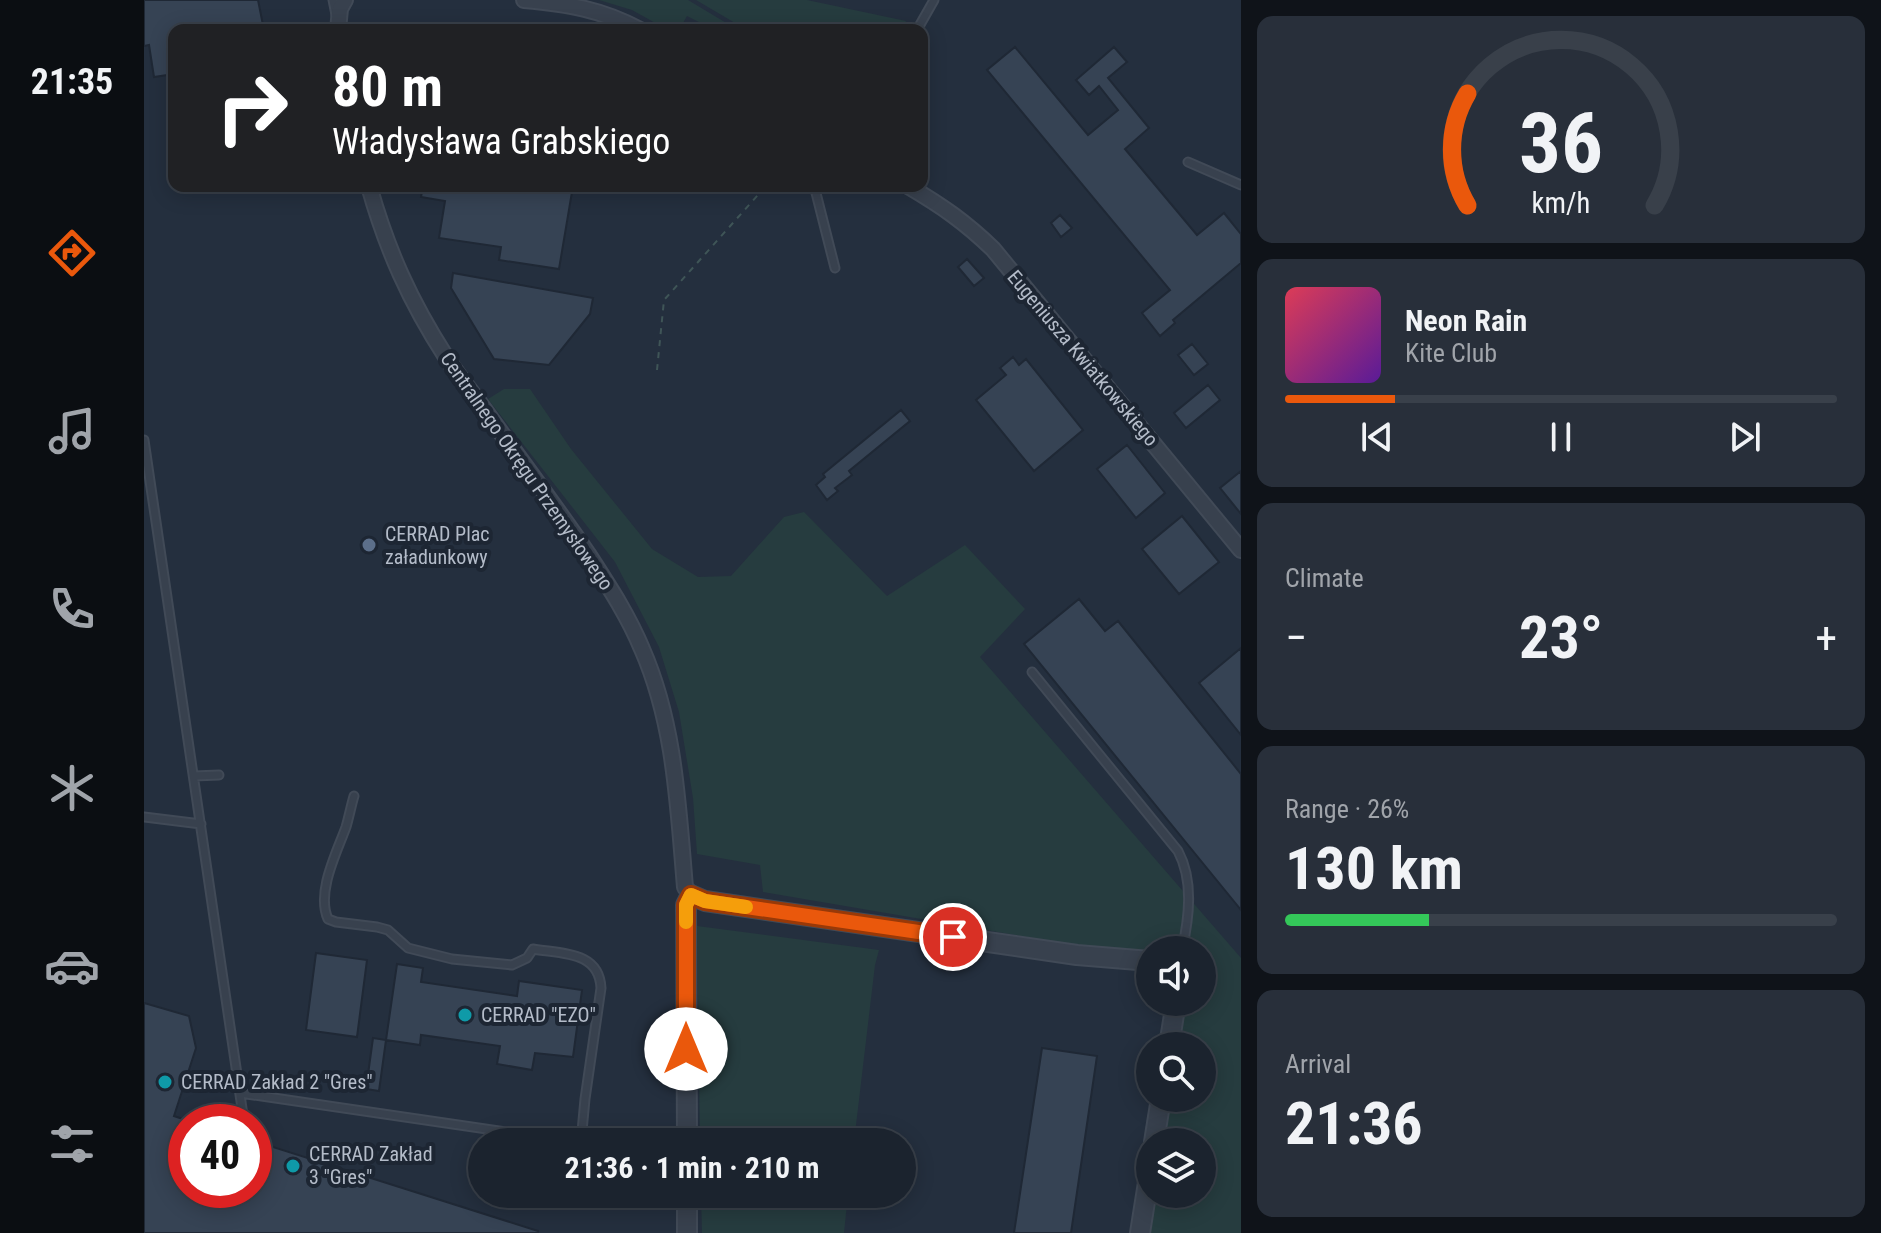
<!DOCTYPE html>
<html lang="en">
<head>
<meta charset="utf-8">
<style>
  :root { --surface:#1b232e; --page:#282f3a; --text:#f1f3f6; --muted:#a0a4aa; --line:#39404a; --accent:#ea580c }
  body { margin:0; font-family:"Roboto Condensed",sans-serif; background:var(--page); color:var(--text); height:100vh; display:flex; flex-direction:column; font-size:30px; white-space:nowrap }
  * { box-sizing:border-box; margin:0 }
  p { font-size:26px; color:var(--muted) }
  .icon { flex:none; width:44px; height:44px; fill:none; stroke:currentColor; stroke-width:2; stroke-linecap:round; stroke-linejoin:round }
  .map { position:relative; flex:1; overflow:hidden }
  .side { display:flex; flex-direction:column; gap:16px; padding:16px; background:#0f1319; width:640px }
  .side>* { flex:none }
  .hud { position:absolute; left:24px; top:24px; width:760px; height:168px; border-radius:16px; box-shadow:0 4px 20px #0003,0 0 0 2px var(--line); background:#202124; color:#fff; overflow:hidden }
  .fabs { position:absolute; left:992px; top:936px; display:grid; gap:16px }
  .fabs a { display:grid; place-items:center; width:80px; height:80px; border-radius:50%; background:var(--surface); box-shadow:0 4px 20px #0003,0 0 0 2px var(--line); font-size:40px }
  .speed { position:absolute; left:24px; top:1104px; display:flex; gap:16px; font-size:40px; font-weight:700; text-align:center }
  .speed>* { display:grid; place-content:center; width:104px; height:104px; border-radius:50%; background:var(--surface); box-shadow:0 4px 20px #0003,0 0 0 2px var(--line); line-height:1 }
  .speed .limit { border:12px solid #d22; background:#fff; color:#111 }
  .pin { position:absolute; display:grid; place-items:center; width:68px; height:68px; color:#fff; margin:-34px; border:4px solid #fff; border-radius:50%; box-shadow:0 2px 8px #0007 }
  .me { position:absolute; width:88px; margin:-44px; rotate:0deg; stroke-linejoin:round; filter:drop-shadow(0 0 6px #0008) }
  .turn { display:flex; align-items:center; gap:28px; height:168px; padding:0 32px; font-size:36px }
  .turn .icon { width:104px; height:104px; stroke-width:2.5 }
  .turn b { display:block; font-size:56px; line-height:68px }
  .big { font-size:60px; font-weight:700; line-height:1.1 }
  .side .card { flex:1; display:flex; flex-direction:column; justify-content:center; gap:12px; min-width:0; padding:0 28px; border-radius:16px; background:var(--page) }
  .side .dial { align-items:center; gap:0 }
  .dial svg { height:208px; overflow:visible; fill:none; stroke:var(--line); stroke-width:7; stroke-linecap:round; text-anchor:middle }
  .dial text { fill:var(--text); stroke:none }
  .song { display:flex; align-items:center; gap:24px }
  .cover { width:96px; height:96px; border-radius:12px; background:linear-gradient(135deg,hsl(350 70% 55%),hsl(270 70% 35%)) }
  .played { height:8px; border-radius:4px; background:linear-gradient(90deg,var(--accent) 20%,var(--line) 20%) }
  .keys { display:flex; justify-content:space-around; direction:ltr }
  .heat { display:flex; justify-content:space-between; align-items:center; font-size:44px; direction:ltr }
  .charge { height:12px; border-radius:6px; background:linear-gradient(90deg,#34c759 26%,var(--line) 0) }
  .trip { position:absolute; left:324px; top:1128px; width:448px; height:80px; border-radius:40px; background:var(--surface); box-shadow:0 4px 20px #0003,0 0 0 2px var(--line); font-weight:700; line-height:80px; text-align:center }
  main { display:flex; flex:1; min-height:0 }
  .tabs { display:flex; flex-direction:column; width:144px; justify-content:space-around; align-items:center; background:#0b0e12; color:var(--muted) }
  .tabs .icon { width:56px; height:56px }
  .tabs .on { color:var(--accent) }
  .tabs b { font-size:36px; color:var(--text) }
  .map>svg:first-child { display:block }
  .green { fill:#263c3f }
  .building { fill:#364354; stroke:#1f2835; stroke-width:2 }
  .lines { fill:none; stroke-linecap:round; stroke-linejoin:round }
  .service-casing { stroke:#414a57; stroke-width:11 }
  .minor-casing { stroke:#414a57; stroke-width:18 }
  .tertiary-casing { stroke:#414a57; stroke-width:22 }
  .path { stroke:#3f5557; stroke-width:2; stroke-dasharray:6 6; stroke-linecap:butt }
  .service { stroke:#38414e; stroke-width:7 }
  .minor { stroke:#38414e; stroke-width:14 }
  .tertiary { stroke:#38414e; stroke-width:18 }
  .route-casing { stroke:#983908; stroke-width:20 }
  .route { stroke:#ea580c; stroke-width:14 }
  .slow { stroke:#f59e0b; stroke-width:14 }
  .service-dot { fill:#5c6f8a; stroke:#1d2633; stroke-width:3 }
  .culture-dot { fill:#0f9aa8; stroke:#1d2633; stroke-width:3 }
  .labels { text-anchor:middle; stroke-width:8; stroke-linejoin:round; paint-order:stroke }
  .street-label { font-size:20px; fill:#b4bcc9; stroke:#1d2633 }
  .poi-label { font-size:20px; fill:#b4bcc9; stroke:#1d2633; text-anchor:start }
</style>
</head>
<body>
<main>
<nav class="tabs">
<b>21:35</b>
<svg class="icon on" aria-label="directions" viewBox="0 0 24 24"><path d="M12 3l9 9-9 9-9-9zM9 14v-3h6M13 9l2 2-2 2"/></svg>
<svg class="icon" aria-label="music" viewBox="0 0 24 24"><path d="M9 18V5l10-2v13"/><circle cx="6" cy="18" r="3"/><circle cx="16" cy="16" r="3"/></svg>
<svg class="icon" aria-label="phone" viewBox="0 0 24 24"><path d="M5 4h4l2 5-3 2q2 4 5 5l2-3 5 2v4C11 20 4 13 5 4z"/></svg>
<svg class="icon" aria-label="climate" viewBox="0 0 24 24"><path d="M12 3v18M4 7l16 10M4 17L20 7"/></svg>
<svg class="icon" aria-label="car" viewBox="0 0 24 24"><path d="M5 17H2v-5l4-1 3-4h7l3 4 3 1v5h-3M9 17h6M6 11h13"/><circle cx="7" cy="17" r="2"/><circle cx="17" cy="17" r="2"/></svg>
<svg class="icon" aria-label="filters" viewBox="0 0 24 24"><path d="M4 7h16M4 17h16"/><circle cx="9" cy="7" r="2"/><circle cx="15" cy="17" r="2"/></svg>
</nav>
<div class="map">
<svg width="1097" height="1233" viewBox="0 0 1097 1233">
  <rect width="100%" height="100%" fill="#242f3e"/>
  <!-- green -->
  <path class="green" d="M455,0H544L594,30H571L543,16L535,30H524L488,10Z
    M552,0H663L762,21L757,30H603Z
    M360,389H386L427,449L508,549L554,577L587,576L640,517L660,512L743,596L821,545L881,609L836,657L1097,958V1233H1004L1010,1194H1058V1142H1019L1026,1098H1058V1046H1034L1041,1002H1058V950H1006V958L619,892L616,865L553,854L549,798L535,712L515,647L471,562L344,399Z
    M553,926L735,950L731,965L710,1142H556Z
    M557,1194H704L700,1233H558Z"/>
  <!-- building -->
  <path class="building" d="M0,0H114L120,30H30V74L10,77L5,45L0,46Z
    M871,47L944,135L974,110L955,86L945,95L932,80L970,47L983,62L964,78L1005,128L981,149L1053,235L1080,213L1097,234V263L1029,320L1031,323L1016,336L998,313L1026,290L843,70Z
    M279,186H429L415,269L355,260L357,247L295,238L301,201L277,197Z
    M916,215L928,228L917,237L907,223Z
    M823,259L840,278L830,286L814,267Z
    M309,273L449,298L446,314L405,365L350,359L307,288Z
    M1048,344L1064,364L1050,375L1034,355Z
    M869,357L875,365L882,359L939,430L890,471L832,400L862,375L856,368Z
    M1064,385L1076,400L1042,428L1030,413Z
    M757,410L766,421L705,471L708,475L691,488L694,491L683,500L672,485L681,477L679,474Z
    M983,445L1021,493L992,518L953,469Z
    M1097,471V514L1076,488Z
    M1038,516L1075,562L1035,594L998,549Z
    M935,599L961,631L974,621L1097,774V910L880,644Z
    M1097,648V735L1055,683Z
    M172,953L223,960L213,1037L162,1030Z
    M253,964L279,968L277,982L373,996L375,981L438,990L429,1057L391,1053L388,1070L353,1064L356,1046L277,1035L276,1045L242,1040Z
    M0,1003L45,1016L52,1048L30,1116L42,1120V1190H110V1141L394,1231V1233H0Z
    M229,1038L242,1040L235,1091L222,1089Z
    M898,1048L953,1056L927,1233H870Z"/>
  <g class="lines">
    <defs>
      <path id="service" d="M189,0L192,15
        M773,30L790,0
        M1044,162L1097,185
        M669,186L672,193L691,268
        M0,440L100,1122
        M888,672L1034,851C1050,881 1045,918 1038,950
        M50,776L75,775
        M210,796C207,806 205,817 202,827C193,852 172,892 184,919L192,922L233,927L244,930L264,948L308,959L368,965L383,958L389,949C418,954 455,951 457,988L441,1099L437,1142
        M0,817L57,824
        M96,1093L431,1142"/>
      <path id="minor" d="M380,0C424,4 457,9 496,30
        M194,30L196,9L201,0
        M225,186C243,250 266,301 302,357C315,377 331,396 345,416C378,462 412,507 444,554C464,585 484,615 498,649C531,724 534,806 541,887L547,895
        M764,186C798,206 821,222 849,249L1097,550"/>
      <path id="tertiary" d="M1025,1046L1032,1002
        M543,1142L542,905L547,895L561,901L933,955L1006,961
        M1010,1142L1017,1098
        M543,1194V1233
        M996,1233L1006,1170"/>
    </defs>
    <!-- service casing -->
    <use href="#service" class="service-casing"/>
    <!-- minor casing -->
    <use href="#minor" class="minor-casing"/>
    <!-- tertiary casing -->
    <use href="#tertiary" class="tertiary-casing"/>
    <!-- path -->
    <path class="path" d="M513,370L520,300L622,186"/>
    <!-- service -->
    <use href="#service" class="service"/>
    <!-- minor -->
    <use href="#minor" class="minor"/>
    <!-- tertiary -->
    <use href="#tertiary" class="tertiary"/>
  </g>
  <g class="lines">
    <defs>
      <path id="route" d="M542,1049V905L547,895L561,901L809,937"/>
    </defs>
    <!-- route casing -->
    <use href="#route" class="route-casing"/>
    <!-- route -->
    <use href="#route" class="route"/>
    <!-- slow -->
    <path class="slow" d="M542,922V905L547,895L561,901L602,907"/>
  </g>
  <!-- markers -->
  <circle class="service-dot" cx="225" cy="545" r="8"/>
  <g class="culture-dot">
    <circle cx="321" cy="1015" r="8"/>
    <circle cx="21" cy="1082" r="8"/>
    <circle cx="149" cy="1166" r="8"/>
  </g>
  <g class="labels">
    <!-- street labels -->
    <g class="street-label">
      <text transform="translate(939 358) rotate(50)" y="7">Eugeniusza Kwiatkowskiego</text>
      <text transform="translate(383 471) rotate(55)" y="7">Centralnego Okręgu Przemysłowego</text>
    </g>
    <!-- poi labels -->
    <g class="poi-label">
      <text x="241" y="541">CERRAD Plac<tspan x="241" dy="23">załadunkowy</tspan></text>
      <text x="337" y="1022">CERRAD "EZO"</text>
      <text x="37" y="1089">CERRAD Zakład 2 "Gres"</text>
      <text x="165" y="1161">CERRAD Zakład<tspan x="165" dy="23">3 "Gres"</tspan></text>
    </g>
  </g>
</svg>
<div class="fabs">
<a><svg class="icon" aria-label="sound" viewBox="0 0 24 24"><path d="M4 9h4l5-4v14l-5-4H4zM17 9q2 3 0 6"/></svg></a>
<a><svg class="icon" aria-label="search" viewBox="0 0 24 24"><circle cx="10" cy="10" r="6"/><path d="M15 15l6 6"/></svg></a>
<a><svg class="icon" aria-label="layers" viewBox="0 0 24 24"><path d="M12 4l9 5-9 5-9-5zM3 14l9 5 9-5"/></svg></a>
</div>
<div class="speed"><div class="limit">40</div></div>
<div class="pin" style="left:809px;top:937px;background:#d93025"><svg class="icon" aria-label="arrive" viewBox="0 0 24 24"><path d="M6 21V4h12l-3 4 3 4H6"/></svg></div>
<svg class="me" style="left:542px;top:1049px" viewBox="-20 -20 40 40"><circle r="19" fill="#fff"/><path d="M0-13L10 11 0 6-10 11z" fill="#ea580c"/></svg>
<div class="trip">21:36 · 1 min · 210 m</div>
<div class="hud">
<div class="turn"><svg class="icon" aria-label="right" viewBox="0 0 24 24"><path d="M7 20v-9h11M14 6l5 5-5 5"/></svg><div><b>80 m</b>Władysława Grabskiego</div></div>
</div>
</div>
<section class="side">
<div class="card dial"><svg viewBox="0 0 100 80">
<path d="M14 69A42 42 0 1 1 86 69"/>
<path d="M14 69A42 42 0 0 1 14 26" stroke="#ea580c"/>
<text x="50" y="56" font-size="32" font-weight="700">36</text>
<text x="50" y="72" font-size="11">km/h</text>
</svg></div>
<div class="card">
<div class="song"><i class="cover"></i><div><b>Neon Rain</b><p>Kite Club</p></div></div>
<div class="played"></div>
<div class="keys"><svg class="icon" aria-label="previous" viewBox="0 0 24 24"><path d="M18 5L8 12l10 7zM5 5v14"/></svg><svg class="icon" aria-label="pause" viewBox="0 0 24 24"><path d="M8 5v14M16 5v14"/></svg><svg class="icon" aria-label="next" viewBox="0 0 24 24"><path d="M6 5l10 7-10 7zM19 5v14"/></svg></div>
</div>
<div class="card"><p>Climate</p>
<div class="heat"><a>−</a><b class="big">23°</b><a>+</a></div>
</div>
<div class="card"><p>Range · 26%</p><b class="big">130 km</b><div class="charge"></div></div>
<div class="card"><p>Arrival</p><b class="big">21:36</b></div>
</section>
</main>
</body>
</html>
